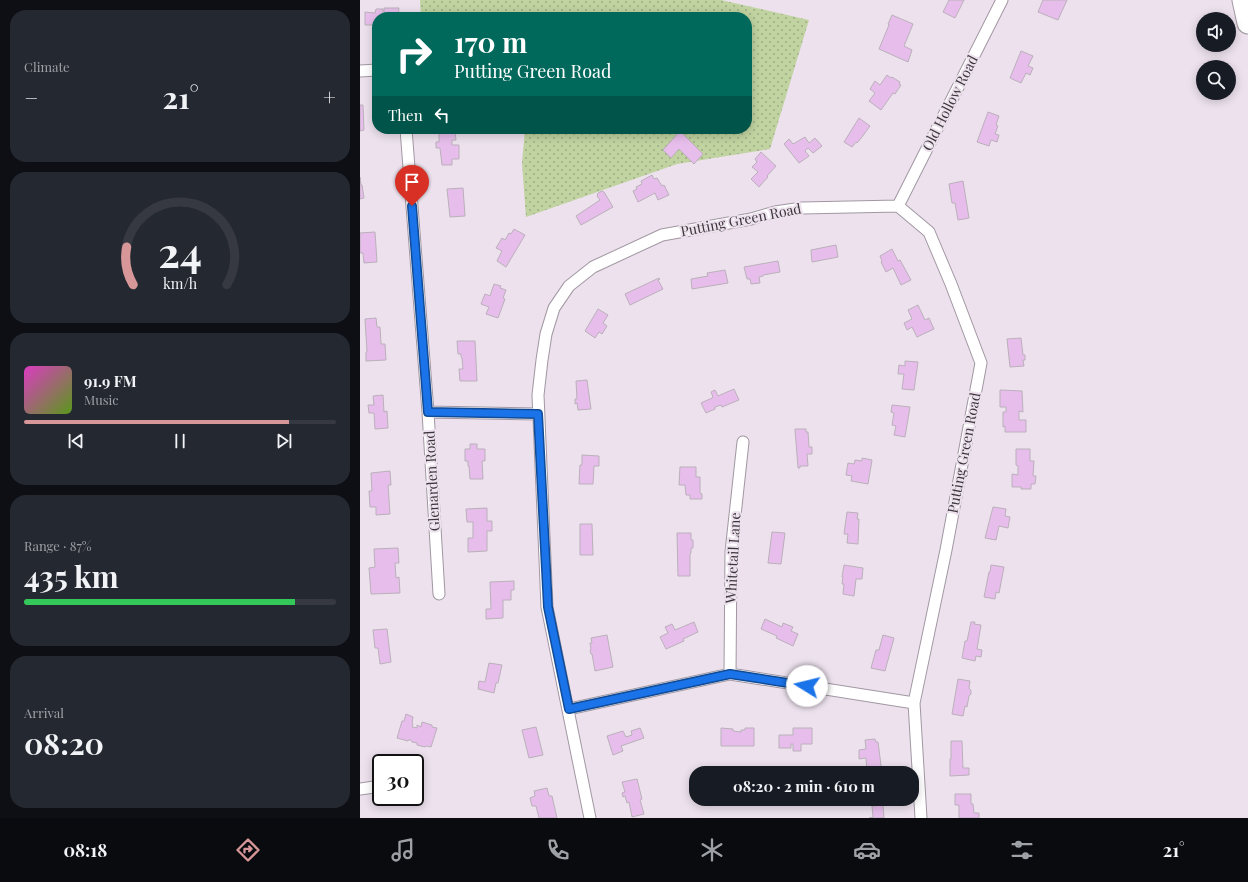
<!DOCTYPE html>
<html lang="en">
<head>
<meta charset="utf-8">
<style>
  :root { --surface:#171b24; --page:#242831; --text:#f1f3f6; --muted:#9ea1a6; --line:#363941; --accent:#d79798 }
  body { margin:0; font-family:"Playfair Display",serif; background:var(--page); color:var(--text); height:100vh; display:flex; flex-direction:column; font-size:15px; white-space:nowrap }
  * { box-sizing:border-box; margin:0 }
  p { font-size:13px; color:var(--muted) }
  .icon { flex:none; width:22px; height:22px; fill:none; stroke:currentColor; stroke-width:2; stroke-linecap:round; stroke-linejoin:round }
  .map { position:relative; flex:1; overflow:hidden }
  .side { display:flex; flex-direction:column; gap:10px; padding:10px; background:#0d0f14; width:360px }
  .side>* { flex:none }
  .top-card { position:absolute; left:12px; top:12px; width:380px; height:122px; border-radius:16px; box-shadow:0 2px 10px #0003; background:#00695c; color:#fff; overflow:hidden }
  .tools { position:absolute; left:836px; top:12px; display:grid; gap:8px }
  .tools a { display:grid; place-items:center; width:40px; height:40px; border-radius:50%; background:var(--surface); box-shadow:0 2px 10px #0003; font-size:20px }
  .speed { position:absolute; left:12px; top:754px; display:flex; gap:8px; font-size:20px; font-weight:700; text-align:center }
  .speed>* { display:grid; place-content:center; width:52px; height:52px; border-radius:50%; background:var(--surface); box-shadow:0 2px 10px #0003; line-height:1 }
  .speed .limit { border:2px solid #111; border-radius:6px; background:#fff; color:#111 }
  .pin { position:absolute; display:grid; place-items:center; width:34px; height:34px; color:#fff; margin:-41px -17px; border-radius:50% 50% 50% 0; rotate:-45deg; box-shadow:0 0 4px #0007 }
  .pin .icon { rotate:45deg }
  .me { position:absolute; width:44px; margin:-22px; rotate:279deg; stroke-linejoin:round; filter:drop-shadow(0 0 3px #0008) }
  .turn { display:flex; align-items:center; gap:14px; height:84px; padding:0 16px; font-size:18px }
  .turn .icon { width:52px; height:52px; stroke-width:2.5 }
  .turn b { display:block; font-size:28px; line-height:34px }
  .then { display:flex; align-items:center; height:38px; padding:0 16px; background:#0003; gap:8px; font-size:15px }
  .big { font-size:30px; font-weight:700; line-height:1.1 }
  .side .widget { flex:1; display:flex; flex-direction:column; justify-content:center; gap:6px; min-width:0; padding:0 14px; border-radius:16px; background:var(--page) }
  .side .dial { align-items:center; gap:0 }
  .dial svg { height:104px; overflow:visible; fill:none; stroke:var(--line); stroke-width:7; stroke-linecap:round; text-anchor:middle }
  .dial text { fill:var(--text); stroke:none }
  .song { display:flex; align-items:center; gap:12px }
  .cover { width:48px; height:48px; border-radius:6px; background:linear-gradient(135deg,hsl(310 70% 55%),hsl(90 70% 35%)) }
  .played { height:4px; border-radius:2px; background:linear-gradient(90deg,var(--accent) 85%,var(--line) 85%) }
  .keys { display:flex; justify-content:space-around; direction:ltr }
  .heat { display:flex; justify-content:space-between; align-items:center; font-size:22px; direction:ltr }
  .charge { height:6px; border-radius:3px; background:linear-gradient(90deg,#34c759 87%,var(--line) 0) }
  .trip { position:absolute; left:329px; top:766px; width:230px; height:40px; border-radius:16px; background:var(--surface); box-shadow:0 2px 10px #0003; font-weight:700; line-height:40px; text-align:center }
  .tabs { display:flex; height:64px; justify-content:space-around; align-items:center; background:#090b0e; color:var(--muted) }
  .tabs .icon { width:28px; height:28px }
  .tabs .on { color:var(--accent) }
  .tabs b { font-size:18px; color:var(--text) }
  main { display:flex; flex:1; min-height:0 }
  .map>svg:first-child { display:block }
  .park { fill:url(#park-dots) }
  .building { fill:#e7beeb; stroke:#bab0ba }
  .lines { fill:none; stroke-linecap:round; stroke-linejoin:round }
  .street-casing { stroke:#a198a2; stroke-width:13 }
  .highway-casing { stroke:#a198a2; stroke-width:23 }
  .street { stroke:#fff; stroke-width:11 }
  .highway { stroke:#fff; stroke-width:21 }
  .route-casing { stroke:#114b97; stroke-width:10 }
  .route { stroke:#1a73e8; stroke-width:7 }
  .labels { text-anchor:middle; stroke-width:4; stroke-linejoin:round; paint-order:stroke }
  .street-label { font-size:14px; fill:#3a363b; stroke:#ece1ed }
</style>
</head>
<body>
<main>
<section class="side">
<div class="widget"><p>Climate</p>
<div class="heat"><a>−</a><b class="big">21°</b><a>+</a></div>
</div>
<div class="widget dial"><svg viewBox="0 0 100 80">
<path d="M14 69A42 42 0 1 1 86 69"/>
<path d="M14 69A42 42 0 0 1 9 40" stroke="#d79798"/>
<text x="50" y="56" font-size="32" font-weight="700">24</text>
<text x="50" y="72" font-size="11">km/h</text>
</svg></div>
<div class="widget">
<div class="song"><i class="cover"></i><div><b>91.9 FM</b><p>Music</p></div></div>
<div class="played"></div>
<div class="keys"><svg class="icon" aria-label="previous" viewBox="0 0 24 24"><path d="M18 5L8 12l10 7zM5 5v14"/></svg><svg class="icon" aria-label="pause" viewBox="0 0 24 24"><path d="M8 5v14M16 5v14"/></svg><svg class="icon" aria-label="next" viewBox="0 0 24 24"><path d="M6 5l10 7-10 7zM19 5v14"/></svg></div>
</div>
<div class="widget"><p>Range · 87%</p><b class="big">435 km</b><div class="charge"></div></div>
<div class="widget"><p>Arrival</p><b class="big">08:20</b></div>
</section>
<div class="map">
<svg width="888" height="818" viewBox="0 0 888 818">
  <defs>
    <pattern id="park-dots" width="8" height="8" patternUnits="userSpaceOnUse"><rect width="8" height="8" fill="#c0d3a0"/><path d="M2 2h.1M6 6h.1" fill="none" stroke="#9dac84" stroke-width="1.8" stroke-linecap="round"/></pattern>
  </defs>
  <rect width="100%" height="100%" fill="#ece1ed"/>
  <!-- park -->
  <path class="park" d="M60,0H361L449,20L410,149L317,164L166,217L162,163L165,129H387V17H61Z"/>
  <!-- building -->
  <path class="building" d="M589,0H604L595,18L583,12Z
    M683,0H707L698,20L678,12Z
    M24,8H39L38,17H17V25H5V12L15,13L16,9H23V15H24Z
    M532,15L553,24L544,46L552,50L548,62L519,49L529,25L528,24Z
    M661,51L673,56L668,66L673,68L670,75L666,73L661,83L650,78Z
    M527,75L531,78L532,77L540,82L539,84L541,85L535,94L533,93L521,110L509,101L515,93L510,89L515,81L520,85Z
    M0,105H3L4,130L0,131Z
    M628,112L639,116L636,125L638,126L635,134L639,135L637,142L631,140L629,146L617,142Z
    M499,118L510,126L502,137L497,143L496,142L492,147L484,142Z
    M320,131L343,154L334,164L319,149L311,158L303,150Z
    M79,132H95L96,140H92V145H99V159H92V165H82L80,148H76V142H79Z
    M445,137L449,143L455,138L462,146L453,153L448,148L445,151L449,156L439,163L424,144L429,139L433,144Z
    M401,152L416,166L407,176L408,177L399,187L391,179L398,172L392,167L397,162L395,159Z
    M292,175L294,179L297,178L302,186L304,185L309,195L298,200L295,193L278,202L273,191L277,189L276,187L282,184L281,181Z
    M0,177L1,185H2L4,198L0,199Z
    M603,181L609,218L598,220L595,203H592L589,184Z
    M103,188L105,216L90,217L87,189Z
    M242,191L244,192L253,207L221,225L216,216L240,200L237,196L238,193Z
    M154,229L165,235L146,267L137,261L142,251L136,248L142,238L145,240L149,233L151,234Z
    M15,232L17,262L4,263L3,253H0V233Z
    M476,245L478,257L452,262L451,250Z
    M532,249L538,261L540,260L551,280L541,285L533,268L526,272L521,262L522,261L520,256Z
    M418,261L420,272L403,275V276L399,277L400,283L391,284L390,279H387L384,267Z
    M365,270L368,283L332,289L331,279L348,276L347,273Z
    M299,278L300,279L298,280L303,289L270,305L265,294Z
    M134,284L141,286L140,288L146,290L143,298L145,299L138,318L126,314L129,307L121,304L125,294L130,296Z
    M558,305L565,320L569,318L574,329L557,337L552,327L547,330L544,323L552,319L548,310Z
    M238,309L248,315L243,323L247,326L242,334L239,332L235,338L225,331Z
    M16,318L17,327H20L21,344H25L26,360L6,361V352H7L5,319Z
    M661,338L663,355H665V360H663L664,366L650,367L647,339Z
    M97,341H115L117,381H100L99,369H103L102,358L101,357V354H98Z
    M545,361L558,362L554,390L542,389L544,374H538L539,365L545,366Z
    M227,380L231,409L218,410L217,403L215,404V399H217L216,381Z
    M374,389L379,400L362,407L361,405L355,407V409L346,413L341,403L352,398L353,397L351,392L355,390L358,396Z
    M640,390L662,391L663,412L659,411V420H666V432H645V426L643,427V412H646V407H640Z
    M23,395L24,412L27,411L28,428L15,429L14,413H9L8,405H14L13,396Z
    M532,405L550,407L545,437L534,435L536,426L532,425L534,413L531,412Z
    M435,429H446V432H448L449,447H452V454H447L448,466H440V468H438Z
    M110,444H117V449H125V461H122L123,479H110L109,466H108V461H105V449H110Z
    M656,449H670V461H674L673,476H676L675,484H671V489H661V487H652V474L658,475V466L656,465Z
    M222,455L239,456V466H234L233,484H219L220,465H222Z
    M502,458L512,460L508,484L491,481L492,476L486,475L488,463L494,464L495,460L502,461Z
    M320,467H336V477H340V493L342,494V499H330V495H326L325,485H319Z
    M30,471L31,485H28L30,514L16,515V507H10L9,491H12L11,473Z
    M633,507L646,509L645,516L650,517L648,528L639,526L636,540L625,538Z
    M127,508V521H132V531H127V551L108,552V538H113V522H107L106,509Z
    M487,512L498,513L497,519H499L498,544L487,543L488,534H484Z
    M220,524H232L233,555H220Z
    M412,532L425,533L421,564L408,563Z
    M317,533H331V540H333V548H331V553L330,554V576H318Z
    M38,548L39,563H35L36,578L39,577L40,593L11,594L9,568L15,567L14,549Z
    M484,565L503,568L502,579H496L494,596L483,594L484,584H482L483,577H482Z
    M631,565L644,567L639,593L636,592L635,599L624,597L629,572H630Z
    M154,581V590H151V600H143V618L126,619V609H131L130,582Z
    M405,619L422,627L423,623L433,627L431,631L438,634L433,646L416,638L417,636L401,629Z
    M334,622L338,632L323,639L324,641L306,649L300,637L308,633L305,627L312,624L315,630Z
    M611,622H615L614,624L621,625L617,649L622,650L621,657L616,656L615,661L602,658L605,641H607Z
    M27,629L31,662L20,664L18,648H15L13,630Z
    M247,635L253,667L235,671L232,654H231L230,651L231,649L230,643H232L231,638Z
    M523,635L534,638L525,671L511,668L516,650H519Z
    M129,663L142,665L138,683H136L134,693L118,689L119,681L125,682Z
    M598,679L610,681L609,688L611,691V694L609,696L607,707L605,706L603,716L592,714Z
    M46,714L53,717L52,723L53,724L52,727L57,728V725L61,727L62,722L72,725V727L77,728L71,747L66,746L65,747L57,745V743L52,742L51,740H48V741L37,738L42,721H44Z
    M176,727L183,755L169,758L162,730Z
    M280,728L284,738L261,746L263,751L253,755L247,736L263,731L266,737L272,735L271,731Z
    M361,728L373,729V731L381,732V730H385V728H394V746H361Z
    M433,728H452V744H441V751H433V744H431V748H419V735H433Z
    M515,739L516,742H518L522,773H507L506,758L499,759V750L506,749L505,740Z
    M591,741H602L603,768H609V775L590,776V759H591Z
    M277,779L282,799L280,800L284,814L272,817L269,802L267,803L265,796L263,797L262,793L265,792L262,782Z
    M187,788L189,796H192L197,818H179L176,806H172L170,798L175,796L174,791Z
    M595,794H611V804H613L614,813H619V818H599V805H595Z
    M523,805L524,818H509L513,817L512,806Z"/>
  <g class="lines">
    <defs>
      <path id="street" d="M0,71L17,70
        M46,129L68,412L79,594
        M538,206L642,0
        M68,412L178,414
        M370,674L371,552L383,442
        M209,709L370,674L554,703
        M0,789L21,786
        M230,818L187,607L178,395L182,360L186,334L194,308L209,286L233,267L302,235L391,219L415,212L442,208L538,206L569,232L591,284L621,363L586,550L554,703L561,818"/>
      <path id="highway" d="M883,0L888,23"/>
    </defs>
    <!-- street casing -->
    <use href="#street" class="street-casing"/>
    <!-- highway casing -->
    <use href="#highway" class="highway-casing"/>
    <!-- street -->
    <use href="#street" class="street"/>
    <!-- highway -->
    <use href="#highway" class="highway"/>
  </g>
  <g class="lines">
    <defs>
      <path id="route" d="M52,206L68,412L178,414L188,607L209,709L370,674L447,686"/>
    </defs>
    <!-- route casing -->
    <use href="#route" class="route-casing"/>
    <!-- route -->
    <use href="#route" class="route"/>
  </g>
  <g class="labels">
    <!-- street labels -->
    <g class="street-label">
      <text transform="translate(590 103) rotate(-63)" y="5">Old Hollow Road</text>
      <text transform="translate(381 220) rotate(-11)" y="5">Putting Green Road</text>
      <text transform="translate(604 453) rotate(-79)" y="5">Putting Green Road</text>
      <text transform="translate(72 481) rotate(-93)" y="5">Glenarden Road</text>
      <text transform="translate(373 558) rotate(-87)" y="5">Whitetail Lane</text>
    </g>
  </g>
</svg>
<div class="tools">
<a><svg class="icon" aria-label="sound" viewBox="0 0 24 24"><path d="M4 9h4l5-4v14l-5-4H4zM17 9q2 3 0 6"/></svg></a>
<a><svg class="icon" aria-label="search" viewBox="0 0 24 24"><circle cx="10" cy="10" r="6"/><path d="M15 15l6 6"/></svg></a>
</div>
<div class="speed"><div class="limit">30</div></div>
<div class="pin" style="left:52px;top:206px;background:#d93025"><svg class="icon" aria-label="arrive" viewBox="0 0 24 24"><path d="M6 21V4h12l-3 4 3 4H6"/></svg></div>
<svg class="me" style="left:447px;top:686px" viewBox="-20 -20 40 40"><circle r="19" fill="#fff"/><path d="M0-13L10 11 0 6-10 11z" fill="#1a73e8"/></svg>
<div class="trip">08:20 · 2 min · 610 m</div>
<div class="top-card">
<div class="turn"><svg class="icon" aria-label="right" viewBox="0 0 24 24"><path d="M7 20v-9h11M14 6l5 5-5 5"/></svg><div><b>170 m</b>Putting Green Road</div></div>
<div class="then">Then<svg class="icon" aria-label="left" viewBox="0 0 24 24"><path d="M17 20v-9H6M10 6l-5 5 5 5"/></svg></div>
</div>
</div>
</main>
<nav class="tabs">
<b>08:18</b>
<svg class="icon on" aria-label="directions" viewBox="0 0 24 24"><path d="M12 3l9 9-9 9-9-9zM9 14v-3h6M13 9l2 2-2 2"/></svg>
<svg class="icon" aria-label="music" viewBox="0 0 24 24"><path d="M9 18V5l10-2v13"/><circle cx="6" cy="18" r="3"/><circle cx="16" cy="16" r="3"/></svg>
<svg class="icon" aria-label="phone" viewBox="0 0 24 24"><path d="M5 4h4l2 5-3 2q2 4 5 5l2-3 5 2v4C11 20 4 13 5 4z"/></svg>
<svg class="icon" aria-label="climate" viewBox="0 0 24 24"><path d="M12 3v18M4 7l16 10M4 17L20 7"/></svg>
<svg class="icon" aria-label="car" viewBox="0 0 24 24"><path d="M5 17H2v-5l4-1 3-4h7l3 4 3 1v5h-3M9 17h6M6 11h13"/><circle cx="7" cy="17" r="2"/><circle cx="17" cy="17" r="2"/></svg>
<svg class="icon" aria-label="filters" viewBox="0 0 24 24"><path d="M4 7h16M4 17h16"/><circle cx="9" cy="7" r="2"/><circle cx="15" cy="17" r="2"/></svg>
<b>21°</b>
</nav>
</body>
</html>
